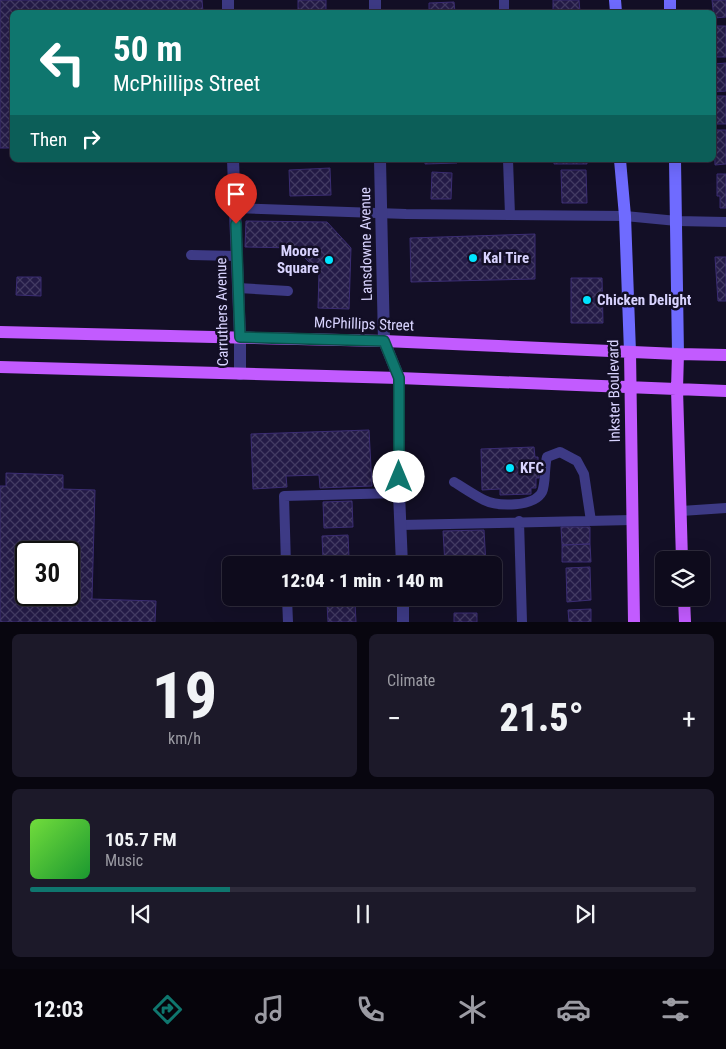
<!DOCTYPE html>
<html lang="en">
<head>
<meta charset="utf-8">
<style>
  :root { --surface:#0e0b1c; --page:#1c1929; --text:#f1f3f6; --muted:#9b9ba3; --line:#2e2b3b; --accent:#0f766e }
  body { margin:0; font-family:"Roboto Condensed",sans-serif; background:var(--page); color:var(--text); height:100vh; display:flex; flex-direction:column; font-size:19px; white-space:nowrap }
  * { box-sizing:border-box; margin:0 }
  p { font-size:16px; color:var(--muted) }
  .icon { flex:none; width:28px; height:28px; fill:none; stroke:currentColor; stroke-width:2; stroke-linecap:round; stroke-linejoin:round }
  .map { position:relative; height:622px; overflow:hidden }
  .side { display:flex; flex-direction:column; gap:12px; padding:12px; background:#08060f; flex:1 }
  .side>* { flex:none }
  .banner { position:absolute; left:10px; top:10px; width:706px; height:152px; border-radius:8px; box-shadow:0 5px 20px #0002,0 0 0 1px var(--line); background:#0f766e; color:#fff; overflow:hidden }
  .tools { position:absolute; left:655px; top:551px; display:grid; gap:10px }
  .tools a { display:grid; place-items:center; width:55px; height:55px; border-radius:8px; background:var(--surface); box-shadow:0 5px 20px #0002,0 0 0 1px var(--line); font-size:25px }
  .speed { position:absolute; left:15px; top:541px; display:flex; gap:10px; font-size:25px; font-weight:700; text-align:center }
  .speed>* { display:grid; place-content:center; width:65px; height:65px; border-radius:50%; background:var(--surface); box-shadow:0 5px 20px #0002,0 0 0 1px var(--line); line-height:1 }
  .speed .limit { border:2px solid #111; border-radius:8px; background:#fff; color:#111 }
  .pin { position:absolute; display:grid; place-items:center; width:42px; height:42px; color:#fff; margin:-51px -21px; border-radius:50% 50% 50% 0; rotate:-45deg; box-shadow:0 0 5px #0007 }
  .pin .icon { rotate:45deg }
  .me { position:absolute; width:55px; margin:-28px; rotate:0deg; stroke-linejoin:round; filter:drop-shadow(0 0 4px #0008) }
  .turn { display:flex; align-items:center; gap:18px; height:105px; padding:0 20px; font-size:22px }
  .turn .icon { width:65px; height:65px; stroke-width:2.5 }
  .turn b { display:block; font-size:35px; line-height:42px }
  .then { display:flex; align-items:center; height:48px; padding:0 20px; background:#0003; gap:10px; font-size:19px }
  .big { font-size:38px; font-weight:800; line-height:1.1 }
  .side .card { flex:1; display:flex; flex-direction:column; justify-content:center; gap:8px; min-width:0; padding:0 18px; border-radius:8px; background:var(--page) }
  .side .dial { align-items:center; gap:0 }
  .dial b { font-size:65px; line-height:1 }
  .song { display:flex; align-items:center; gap:15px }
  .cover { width:60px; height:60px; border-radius:8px; background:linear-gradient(135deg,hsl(100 70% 55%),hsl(130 70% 35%)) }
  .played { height:5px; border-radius:2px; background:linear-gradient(90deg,var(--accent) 30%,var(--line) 30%) }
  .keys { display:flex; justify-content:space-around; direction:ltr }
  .heat { display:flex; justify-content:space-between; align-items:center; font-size:28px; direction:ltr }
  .side .tiles { flex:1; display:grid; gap:12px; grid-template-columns:1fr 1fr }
  .card:last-child { grid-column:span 2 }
  .trip { position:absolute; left:222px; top:556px; width:280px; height:50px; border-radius:8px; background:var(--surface); box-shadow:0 5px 20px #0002,0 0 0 1px var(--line); font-weight:800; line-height:50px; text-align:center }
  .dock { display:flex; height:80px; justify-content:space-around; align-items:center; background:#06040b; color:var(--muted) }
  .dock .icon { width:35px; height:35px }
  .dock .current { color:var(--accent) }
  .dock b { font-size:22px; color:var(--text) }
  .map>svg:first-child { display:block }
  .building { fill:url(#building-cross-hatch); stroke:#3b2d73; fill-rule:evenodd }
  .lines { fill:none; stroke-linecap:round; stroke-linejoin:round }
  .service { stroke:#3d3a85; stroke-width:10 }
  .minor { stroke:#3d3a85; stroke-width:12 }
  .secondary { stroke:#6f6bff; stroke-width:12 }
  .primary { stroke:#c25bff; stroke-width:12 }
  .route-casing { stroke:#0a4d48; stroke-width:12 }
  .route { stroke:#0f766e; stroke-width:9 }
  .poi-dot { fill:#00e5ff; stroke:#130f26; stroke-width:2 }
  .labels { text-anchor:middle; stroke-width:5; stroke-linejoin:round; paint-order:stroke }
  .street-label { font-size:15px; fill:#d9d4ff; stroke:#130f26 }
  .poi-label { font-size:15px; font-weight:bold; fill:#d9d4ff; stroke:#130f26; text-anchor:start }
</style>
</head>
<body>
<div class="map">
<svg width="726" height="622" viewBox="0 0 726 622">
  <defs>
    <pattern id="building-cross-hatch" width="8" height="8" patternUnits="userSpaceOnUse" patternTransform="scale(1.25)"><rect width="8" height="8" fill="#241b47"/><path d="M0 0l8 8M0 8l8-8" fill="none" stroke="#433b63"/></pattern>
  </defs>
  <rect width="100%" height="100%" fill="#130f26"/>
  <!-- building -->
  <path class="building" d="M0,0H202L203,12H12V148H0Z
    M298,0H326V12H298Z
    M553,0H579L580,12H553Z
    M712,0H726V17L714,18Z
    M454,2L455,12H429V3Z
    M714,26H726V57H714Z
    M726,63V91L714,92V64Z
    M714,96H726V124H714Z
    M714,130H726V164L715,165Z
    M425,160H457V163L425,164Z
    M554,160H587V164H554Z
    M330,168L331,195L290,196L289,170Z
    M561,170H586L587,203H562Z
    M432,172L452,173L451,199H431Z
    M717,174H726V208H720V196H717Z
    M246,221L327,222L351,248L349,309L318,308L319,272L295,248L245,247Z
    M535,234V279L411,282L410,238Z
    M715,257H726V301H718Z
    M17,277H41V296L16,295Z
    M571,278H602L603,323H571Z
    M369,430L372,486L320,488L319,475L286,476L287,487L253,489L251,434Z
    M534,447L535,457H538L539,478H536V488H531V494L500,495V489L482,490L481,449Z
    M6,473L63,475V489L95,490L92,599L156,601L155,622H0V486H6ZM26,552H69V595H26Z
    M352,501L353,527L324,528L323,502Z
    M561,527H590V544L562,545Z
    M484,530L486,565H445L443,531Z
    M348,535L349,558L323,559L322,536Z
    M590,544L591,562H562V545Z
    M590,567L591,600L567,602L566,568Z
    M451,598H480L481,605L451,606Z
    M355,602L356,622H328L327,603Z
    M591,609V622H569L568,610Z
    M454,613H477V622H454Z"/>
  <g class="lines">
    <!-- service -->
    <path class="service" d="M504,0V12
      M508,160L510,215
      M235,208L406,214L625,216L677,221L726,222
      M191,255L237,256
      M238,288L288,291
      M454,482C464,488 474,495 484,500C498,507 534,507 542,492C546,483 544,467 547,457L560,452L577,461L584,474L591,521
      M681,511L726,508
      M519,521L522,622
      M400,525L632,520
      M286,565L284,496L399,493
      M287,598L288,622"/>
    <!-- minor -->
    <path class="minor" d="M228,0V12
      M375,0V12
      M233,160L240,337V374
      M380,160L384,341L399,378V493L402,565
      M403,598V622"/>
    <!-- secondary -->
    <path class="secondary" d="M615,0L616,12
      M670,0V12
      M620,160L625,216L630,352
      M675,160L678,354"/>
    <!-- primary -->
    <path class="primary" d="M0,332L384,341L678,354L726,355
      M630,352L634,622
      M678,354L677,389L682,560
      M0,367L399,378L726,391
      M684,598L685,622"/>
  </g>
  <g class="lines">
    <defs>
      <path id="route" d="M236,224L240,337L384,341L399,378V477"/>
    </defs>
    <!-- route casing -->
    <use href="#route" class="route-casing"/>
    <!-- route -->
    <use href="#route" class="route"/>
  </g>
  <!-- markers -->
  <g class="poi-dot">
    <circle cx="473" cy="258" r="5"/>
    <circle cx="329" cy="260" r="5"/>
    <circle cx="587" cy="300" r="5"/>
    <circle cx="510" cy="468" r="5"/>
  </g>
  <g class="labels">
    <!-- street labels -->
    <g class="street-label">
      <text transform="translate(366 244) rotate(-91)" y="5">Lansdowne Avenue</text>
      <text transform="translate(222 312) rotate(-91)" y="5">Carruthers Avenue</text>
      <text transform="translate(364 324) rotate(2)" y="5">McPhillips Street</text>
      <text transform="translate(614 391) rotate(-91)" y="5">Inkster Boulevard</text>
    </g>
    <!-- poi labels -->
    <g class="poi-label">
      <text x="319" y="256" text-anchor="end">Moore<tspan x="319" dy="17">Square</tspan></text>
      <text x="483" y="263">Kal Tire</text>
      <text x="597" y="305">Chicken Delight</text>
      <text x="520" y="473">KFC</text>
    </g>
  </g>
</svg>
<div class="tools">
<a><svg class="icon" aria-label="layers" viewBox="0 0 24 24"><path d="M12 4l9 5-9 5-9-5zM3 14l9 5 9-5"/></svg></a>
</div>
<div class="speed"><div class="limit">30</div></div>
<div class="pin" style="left:236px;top:224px;background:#d93025"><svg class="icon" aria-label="arrive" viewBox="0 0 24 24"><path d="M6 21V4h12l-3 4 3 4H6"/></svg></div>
<svg class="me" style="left:399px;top:477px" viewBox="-20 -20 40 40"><circle r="19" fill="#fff"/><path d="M0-13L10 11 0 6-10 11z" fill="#0f766e"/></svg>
<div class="trip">12:04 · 1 min · 140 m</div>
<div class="banner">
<div class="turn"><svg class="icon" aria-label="left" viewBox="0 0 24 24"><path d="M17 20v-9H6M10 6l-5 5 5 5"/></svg><div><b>50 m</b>McPhillips Street</div></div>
<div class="then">Then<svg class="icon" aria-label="right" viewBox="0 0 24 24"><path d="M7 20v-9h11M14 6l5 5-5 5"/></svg></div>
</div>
</div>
<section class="side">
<div class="tiles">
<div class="card dial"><b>19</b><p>km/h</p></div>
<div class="card"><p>Climate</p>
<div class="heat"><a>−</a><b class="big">21.5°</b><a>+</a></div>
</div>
<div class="card">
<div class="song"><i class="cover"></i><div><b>105.7 FM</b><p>Music</p></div></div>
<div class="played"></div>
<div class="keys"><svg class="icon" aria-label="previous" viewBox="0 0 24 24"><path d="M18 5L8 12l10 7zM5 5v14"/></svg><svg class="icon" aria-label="pause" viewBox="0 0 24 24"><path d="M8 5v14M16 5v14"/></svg><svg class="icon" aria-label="next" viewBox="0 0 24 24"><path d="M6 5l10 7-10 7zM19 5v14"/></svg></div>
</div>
</div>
</section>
<nav class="dock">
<b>12:03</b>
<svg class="icon current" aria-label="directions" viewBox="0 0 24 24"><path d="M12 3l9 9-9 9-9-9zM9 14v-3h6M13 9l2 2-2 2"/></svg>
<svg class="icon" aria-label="music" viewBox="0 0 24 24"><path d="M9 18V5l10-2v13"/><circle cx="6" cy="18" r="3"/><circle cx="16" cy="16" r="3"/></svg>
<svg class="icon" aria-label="phone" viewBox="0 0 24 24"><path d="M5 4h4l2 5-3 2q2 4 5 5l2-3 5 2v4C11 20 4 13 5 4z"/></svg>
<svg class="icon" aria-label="climate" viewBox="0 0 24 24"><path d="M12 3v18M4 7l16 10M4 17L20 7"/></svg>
<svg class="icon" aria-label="car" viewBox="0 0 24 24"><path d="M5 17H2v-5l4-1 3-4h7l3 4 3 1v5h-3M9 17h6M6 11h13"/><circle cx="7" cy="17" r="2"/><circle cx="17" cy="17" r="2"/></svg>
<svg class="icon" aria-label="filters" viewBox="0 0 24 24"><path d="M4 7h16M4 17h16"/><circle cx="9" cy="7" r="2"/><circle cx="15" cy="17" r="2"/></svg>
</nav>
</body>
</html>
